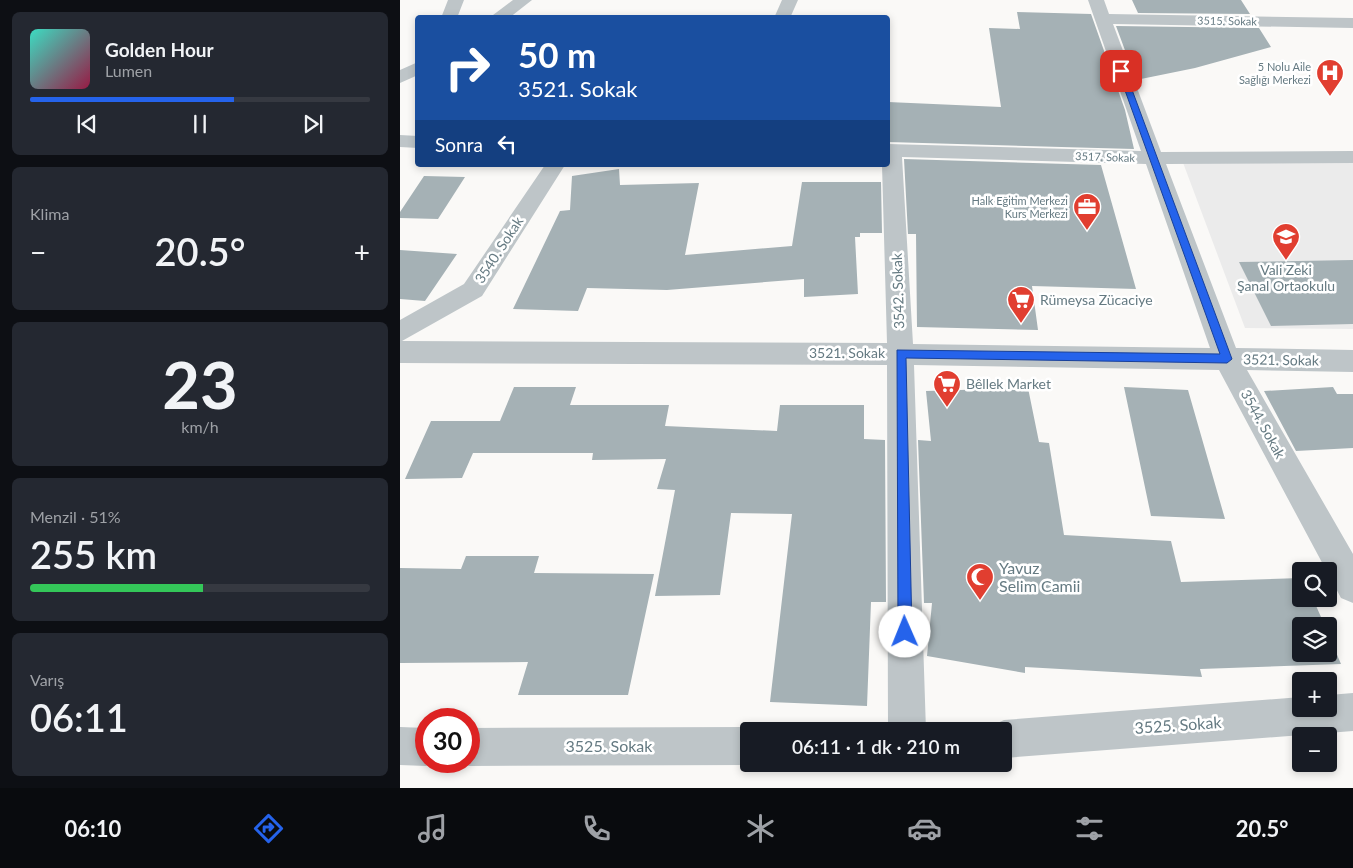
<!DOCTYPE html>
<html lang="tr">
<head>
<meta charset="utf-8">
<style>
  :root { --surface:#171b24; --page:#242831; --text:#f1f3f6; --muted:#9ea1a6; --line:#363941; --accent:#2563eb }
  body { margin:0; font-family:Lato,sans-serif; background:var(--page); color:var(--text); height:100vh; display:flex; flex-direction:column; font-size:19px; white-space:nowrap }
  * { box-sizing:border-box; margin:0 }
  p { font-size:16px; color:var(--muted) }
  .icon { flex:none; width:28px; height:28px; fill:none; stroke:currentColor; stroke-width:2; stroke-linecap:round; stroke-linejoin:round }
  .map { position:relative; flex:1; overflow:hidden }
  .drawer { display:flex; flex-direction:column; gap:12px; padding:12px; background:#0d0f14; width:400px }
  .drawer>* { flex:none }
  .banner { position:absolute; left:15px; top:15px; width:475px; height:152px; border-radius:5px; box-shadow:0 2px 8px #0003; background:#1a4fa0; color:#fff; overflow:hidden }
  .fabs { position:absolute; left:892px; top:562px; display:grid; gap:10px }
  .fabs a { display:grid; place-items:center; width:45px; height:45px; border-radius:5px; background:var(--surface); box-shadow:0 2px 8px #0003; font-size:25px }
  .speed { position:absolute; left:15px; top:708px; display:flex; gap:10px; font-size:25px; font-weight:700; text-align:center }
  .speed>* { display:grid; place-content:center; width:65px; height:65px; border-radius:50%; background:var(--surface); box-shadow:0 2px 8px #0003; line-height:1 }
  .speed .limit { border:8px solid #d22; background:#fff; color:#111 }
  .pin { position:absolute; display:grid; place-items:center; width:42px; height:42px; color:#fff; margin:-21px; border-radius:10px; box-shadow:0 2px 8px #0006 }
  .me { position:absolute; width:55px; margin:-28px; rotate:359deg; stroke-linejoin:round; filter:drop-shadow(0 0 4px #0008) }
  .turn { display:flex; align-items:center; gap:18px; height:105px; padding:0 20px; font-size:22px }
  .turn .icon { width:65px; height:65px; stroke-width:2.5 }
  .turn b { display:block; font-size:35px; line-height:42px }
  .then { display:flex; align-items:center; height:48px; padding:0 20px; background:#0003; gap:10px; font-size:19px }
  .big { font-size:38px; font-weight:600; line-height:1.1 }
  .drawer .tile { flex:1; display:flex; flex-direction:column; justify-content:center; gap:8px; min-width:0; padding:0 18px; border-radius:8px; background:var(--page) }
  .drawer .dial { align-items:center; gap:0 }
  .dial b { font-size:65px; line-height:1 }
  .song { display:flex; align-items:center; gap:15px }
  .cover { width:60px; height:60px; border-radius:8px; background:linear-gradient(135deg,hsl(170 70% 55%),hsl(340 70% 35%)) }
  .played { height:5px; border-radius:2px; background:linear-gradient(90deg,var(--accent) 60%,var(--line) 60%) }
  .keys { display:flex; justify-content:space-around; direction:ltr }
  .heat { display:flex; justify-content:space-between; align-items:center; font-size:28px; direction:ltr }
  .charge { height:8px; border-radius:4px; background:linear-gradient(90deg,#34c759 51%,var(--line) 0) }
  .trip { position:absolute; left:340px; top:722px; width:272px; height:50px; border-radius:5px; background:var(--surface); box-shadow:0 2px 8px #0003; font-weight:600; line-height:50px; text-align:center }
  .dock { display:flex; height:80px; justify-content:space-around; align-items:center; background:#090b0e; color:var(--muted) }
  .dock .icon { width:35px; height:35px }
  .dock .active { color:var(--accent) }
  .dock b { font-size:22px; color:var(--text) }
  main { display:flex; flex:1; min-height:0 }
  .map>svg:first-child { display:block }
  .built { fill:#ebebeb }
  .building { fill:#a5b1b5 }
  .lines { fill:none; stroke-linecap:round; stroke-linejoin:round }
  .minor { fill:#bec5c8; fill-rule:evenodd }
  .route { fill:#2563eb; stroke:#184099 }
  .labels { text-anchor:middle; stroke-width:5; stroke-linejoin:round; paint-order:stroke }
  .far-street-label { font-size:11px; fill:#657a82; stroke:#fff }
  .far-poi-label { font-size:11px; fill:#657a82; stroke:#fff; text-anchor:end }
  .street-label { font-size:14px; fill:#657a82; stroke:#fff }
  .poi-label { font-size:14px; fill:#657a82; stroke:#fff; text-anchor:start }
  .near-poi-label { font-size:16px; fill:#657a82; stroke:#fff; text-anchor:start }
  .near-street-label { font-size:16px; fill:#657a82; stroke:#fff }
</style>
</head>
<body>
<main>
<section class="drawer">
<div class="tile">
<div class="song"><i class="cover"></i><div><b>Golden Hour</b><p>Lumen</p></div></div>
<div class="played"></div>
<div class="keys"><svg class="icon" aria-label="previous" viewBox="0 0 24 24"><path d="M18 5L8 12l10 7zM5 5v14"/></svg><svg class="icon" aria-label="pause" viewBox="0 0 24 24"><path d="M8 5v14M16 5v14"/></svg><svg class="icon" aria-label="next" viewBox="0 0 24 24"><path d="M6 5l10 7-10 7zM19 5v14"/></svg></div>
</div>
<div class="tile"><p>Klima</p>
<div class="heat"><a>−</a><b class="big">20.5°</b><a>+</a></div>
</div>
<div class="tile dial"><b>23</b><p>km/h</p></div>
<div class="tile"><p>Menzil · 51%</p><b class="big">255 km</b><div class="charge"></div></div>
<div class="tile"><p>Varış</p><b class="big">06:11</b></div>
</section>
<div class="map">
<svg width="953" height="788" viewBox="0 0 953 788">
  <rect width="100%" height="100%" fill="#faf9f7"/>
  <!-- built -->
  <path class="built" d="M782,160L953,161V329L845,328Z"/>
  <!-- building -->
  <path class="building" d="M732,0H841L850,14L738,13Z
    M617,12L691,14L725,110L734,149L488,142V102L601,107L589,28L620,29Z
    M716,26L859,28L871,47L795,68L736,80Z
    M504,159L701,165L736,289L632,286L638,330L517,327L516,234H508Z
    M219,169L220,185L299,183L285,255L392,246L402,182H481L482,233H460V237H455L458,294L404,297V279L267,290L187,288L178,311L113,309L160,211L170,210L172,176Z
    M24,176L65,177L38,219L0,218V212Z
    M0,250L57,254L25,301L0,299Z
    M953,260V324L871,326L839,262Z
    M114,387H176L170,405H269L265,426L377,431L380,405H464V439L485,440L486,602H471L467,706L370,702L392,514L331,513L320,595L255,596L275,490L257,489L266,459L192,460L193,453H73L62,478L5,479L31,421H100Z
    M724,387L788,390L825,519L751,516Z
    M933,387L937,394H953V448L896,451L864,391Z
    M628,388L639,442L649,443L664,535L771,541L781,582L901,578V599H913L925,626H901V654H929V636L941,664L800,669L802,677L625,667V673L527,656L532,603H524L518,440L531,441L526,391Z
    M66,556H139L134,573L254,574L228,695H118L128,662L0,663V568L61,569Z"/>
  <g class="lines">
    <!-- minor -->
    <path class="minor" d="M48,0H64L57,18H41Z
      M113,0H132L109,18H89Z
      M382,0H398L390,18H374Z
      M688,0H704L709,14L953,18V28L713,24L761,152L953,151V163L766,164L836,348L953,350V372L847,370L953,554V603L941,598L819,370L514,365L526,731H488L487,365L0,363V320L64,284L145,165H165L82,296L2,341L487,343L482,165H488V144L741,151ZM502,157L746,164L810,348L513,344Z
      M18,62V75L0,83V70Z
      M0,135L18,136V148L0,147Z
      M953,693V731L604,758V731H588L591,726L604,720L901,697V709H929V695Z
      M0,727L26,728V761H38L26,766L0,765Z
      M349,727L359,731H349V764H352L349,765L69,766L57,761H69V728Z"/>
  </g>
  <!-- route -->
  <path class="route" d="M721,69L725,71L832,359L827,363L506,358L512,632L510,637L505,639L500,637L498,632L497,350L820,354L718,71Z"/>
  <!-- icons -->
  <defs>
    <symbol id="hospital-pin" viewBox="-11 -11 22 30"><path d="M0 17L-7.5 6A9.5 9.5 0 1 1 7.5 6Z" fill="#e13e30" stroke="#fff"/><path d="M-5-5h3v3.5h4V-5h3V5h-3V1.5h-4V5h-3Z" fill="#fff"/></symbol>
    <symbol id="office-pin" viewBox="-11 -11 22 30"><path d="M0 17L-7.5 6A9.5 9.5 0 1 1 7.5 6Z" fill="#e13e30" stroke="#fff"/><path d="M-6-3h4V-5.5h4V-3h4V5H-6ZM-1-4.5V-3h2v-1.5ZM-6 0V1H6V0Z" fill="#fff"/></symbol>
    <symbol id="school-pin" viewBox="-11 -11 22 30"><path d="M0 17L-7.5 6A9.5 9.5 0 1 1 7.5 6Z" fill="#e13e30" stroke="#fff"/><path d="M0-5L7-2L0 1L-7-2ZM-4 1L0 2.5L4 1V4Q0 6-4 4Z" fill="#fff"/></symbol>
    <symbol id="supermarket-pin" viewBox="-11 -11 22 30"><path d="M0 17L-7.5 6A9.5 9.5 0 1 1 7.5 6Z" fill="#e13e30" stroke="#fff"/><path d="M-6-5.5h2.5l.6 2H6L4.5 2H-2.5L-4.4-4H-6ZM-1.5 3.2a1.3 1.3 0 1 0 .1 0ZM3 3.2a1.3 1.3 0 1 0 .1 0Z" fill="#fff"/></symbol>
    <symbol id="mosque-pin" viewBox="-11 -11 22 30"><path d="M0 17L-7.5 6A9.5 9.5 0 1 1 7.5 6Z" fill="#e13e30" stroke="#fff"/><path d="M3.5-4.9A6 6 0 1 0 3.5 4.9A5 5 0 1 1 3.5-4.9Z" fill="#fff"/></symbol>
  </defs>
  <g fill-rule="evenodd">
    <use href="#hospital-pin" x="914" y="57" width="32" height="43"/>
    <use href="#office-pin" x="671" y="191" width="32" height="43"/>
    <use href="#school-pin" x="870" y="221" width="32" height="43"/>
    <use href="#supermarket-pin" x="605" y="284" width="32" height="43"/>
    <use href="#supermarket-pin" x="531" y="368" width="32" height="43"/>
    <use href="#mosque-pin" x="564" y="561" width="32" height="43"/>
  </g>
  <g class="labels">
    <!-- far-street labels -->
    <g class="far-street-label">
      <text transform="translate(827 21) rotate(1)" y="4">3515. Sokak</text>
      <text transform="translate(705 157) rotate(2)" y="4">3517. Sokak</text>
    </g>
    <!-- far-poi labels -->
    <g class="far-poi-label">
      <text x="911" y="71">5 Nolu Aile<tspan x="911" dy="13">Sağlığı Merkezi</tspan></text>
      <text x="668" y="205">Halk Eğitim Merkezi<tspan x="668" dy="13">Kurs Merkezi</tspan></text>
    </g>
    <!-- street labels -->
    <g class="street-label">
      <text transform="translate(99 250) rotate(-57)" y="5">3540. Sokak</text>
      <text transform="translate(498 291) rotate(-92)" y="5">3542. Sokak</text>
      <text x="447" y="358">3521. Sokak</text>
      <text transform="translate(881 360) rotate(1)" y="5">3521. Sokak</text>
      <text transform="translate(863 424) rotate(61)" y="5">3544. Sokak</text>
    </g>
    <!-- poi labels -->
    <g class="poi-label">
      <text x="886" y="275" text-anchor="middle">Vali Zeki<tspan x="886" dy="16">Şanal Ortaokulu</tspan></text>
      <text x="640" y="305">Rümeysa Zücaciye</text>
      <text x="566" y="389">Bêllek Market</text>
    </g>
    <!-- near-poi labels -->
    <g class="near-poi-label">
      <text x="599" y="574">Yavuz<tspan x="599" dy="18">Selim Camii</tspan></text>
    </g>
    <!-- near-street labels -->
    <g class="near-street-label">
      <text transform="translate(778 725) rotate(-4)" y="6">3525. Sokak</text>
      <text x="209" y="752">3525. Sokak</text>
    </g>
  </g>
</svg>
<div class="fabs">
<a><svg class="icon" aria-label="search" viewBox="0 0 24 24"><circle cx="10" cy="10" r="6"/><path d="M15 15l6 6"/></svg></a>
<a><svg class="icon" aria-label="layers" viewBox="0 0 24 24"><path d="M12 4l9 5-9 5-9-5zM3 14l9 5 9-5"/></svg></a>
<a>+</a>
<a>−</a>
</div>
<div class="speed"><div class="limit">30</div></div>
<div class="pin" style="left:721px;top:71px;background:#d93025"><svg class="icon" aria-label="arrive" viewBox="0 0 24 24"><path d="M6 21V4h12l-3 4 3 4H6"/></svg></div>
<svg class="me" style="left:505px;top:632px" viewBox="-20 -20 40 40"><circle r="19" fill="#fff"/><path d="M0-13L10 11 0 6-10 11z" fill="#2563eb"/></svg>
<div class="trip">06:11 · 1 dk · 210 m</div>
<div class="banner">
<div class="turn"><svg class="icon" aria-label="right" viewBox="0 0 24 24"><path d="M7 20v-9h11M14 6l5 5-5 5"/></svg><div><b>50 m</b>3521. Sokak</div></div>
<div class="then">Sonra<svg class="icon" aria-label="left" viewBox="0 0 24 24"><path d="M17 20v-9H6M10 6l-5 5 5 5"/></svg></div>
</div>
</div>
</main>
<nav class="dock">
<b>06:10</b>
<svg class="icon active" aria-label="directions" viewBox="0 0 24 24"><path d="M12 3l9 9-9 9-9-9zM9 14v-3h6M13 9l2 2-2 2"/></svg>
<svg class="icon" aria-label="music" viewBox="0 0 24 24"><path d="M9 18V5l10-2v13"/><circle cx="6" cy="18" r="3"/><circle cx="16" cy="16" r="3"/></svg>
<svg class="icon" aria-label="phone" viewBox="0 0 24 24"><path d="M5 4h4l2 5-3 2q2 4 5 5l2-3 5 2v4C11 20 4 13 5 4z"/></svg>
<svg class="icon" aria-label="climate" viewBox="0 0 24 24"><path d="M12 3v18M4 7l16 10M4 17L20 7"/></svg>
<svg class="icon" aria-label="car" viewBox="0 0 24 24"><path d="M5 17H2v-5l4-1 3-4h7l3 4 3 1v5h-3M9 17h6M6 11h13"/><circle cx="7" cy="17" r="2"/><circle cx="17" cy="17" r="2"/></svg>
<svg class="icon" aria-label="filters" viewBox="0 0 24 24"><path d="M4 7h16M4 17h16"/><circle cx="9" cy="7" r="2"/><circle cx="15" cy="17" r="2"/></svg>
<b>20.5°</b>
</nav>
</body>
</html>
